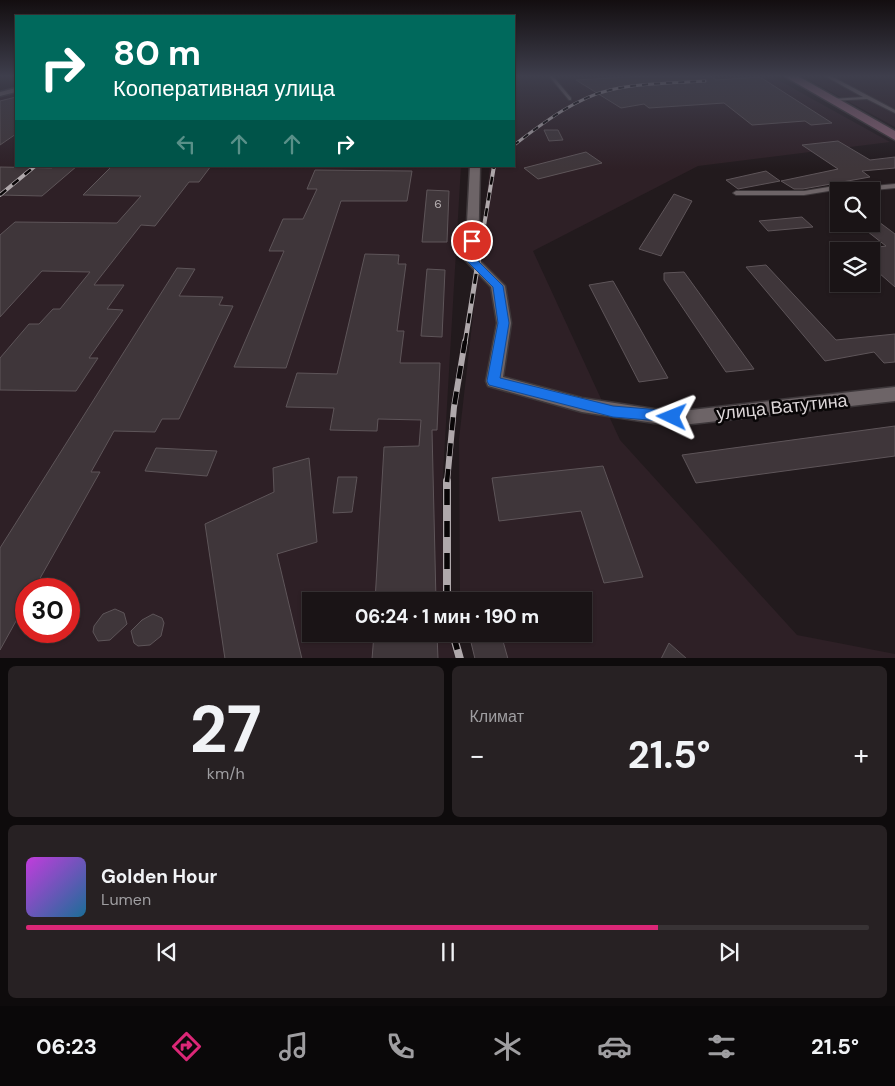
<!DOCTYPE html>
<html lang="ru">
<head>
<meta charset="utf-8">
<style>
  :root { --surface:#1a1416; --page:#272123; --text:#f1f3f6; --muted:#9f9ea1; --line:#383335; --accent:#db2777 }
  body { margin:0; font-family:"DM Sans",sans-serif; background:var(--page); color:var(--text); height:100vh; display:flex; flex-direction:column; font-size:19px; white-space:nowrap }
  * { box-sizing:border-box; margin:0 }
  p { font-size:16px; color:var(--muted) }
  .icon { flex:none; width:28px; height:28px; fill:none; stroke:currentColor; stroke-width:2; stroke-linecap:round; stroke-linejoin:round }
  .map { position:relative; height:658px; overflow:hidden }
  .side { display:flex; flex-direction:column; gap:8px; padding:8px; background:#0e0b0c; flex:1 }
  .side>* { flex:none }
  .top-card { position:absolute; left:15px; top:15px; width:500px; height:152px; border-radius:0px; box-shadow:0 1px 4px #0004,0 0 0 1px var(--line); background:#00695c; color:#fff; overflow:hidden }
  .buttons { position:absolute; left:830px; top:182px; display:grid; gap:10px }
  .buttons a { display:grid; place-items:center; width:50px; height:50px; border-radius:0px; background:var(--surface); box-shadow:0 1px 4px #0004,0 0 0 1px var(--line); font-size:25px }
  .speed { position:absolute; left:15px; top:578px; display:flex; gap:10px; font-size:25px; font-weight:700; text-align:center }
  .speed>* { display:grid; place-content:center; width:65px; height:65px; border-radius:50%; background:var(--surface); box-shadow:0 1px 4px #0004,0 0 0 1px var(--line); line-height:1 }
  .speed .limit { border:8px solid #d22; background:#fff; color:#111 }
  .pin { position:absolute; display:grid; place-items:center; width:42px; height:42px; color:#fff; margin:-21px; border:2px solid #fff; border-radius:50%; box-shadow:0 1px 5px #0007 }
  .me { position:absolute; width:55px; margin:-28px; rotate:272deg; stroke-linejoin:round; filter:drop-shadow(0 0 4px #0008) }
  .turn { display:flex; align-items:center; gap:18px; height:105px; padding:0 15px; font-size:22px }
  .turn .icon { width:65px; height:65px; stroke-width:2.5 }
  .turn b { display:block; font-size:35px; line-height:42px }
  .lanes { display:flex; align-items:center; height:48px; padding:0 15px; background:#0003; justify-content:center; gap:25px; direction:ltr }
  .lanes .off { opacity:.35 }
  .big { font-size:38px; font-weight:700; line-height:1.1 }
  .side .tile { flex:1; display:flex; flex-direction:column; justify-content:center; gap:8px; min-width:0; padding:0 18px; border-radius:8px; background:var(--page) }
  .side .dial { align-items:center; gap:0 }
  .dial b { font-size:65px; line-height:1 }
  .song { display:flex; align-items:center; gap:15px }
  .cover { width:60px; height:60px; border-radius:8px; background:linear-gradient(135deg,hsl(290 70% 55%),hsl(200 70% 35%)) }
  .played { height:5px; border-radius:2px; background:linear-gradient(90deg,var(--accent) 75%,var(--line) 75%) }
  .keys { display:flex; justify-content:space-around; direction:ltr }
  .heat { display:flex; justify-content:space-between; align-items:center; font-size:28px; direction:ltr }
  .side .tiles { flex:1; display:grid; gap:8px; grid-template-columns:1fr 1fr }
  .tile:last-child { grid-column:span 2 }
  .trip { position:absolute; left:302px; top:592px; width:290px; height:50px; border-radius:0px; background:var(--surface); box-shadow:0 1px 4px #0004,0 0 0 1px var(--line); font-weight:700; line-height:50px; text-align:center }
  .tabs { display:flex; height:80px; justify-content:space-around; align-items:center; background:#0a0809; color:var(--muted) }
  .tabs .icon { width:35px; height:35px }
  .tabs .selected { color:var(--accent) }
  .tabs b { font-size:22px; color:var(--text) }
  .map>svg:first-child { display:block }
  .built { fill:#2e2026; fill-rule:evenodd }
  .building { fill:#3f363a; stroke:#5e5559 }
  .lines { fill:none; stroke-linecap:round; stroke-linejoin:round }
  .lane-casing { stroke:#3d373a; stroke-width:2 }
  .street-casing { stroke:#3d373a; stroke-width:3 }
  .secondary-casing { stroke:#3d373a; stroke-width:3 }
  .lane { fill:#6d6467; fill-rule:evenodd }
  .street { fill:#6d6467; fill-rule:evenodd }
  .secondary { fill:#876173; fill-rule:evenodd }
  .rail-far4-casing { stroke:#afa8ab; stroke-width:3 }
  .rail-far3-casing { stroke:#afa8ab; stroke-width:4 }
  .rail-far2-casing { stroke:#afa8ab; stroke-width:5 }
  .rail-far1-casing { stroke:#afa8ab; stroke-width:6 }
  .rail-casing { stroke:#afa8ab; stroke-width:8 }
  .rail-far4 { stroke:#090607; stroke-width:2; stroke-dasharray:6; stroke-linecap:butt }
  .rail-far3 { stroke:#090607; stroke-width:2.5; stroke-dasharray:8; stroke-linecap:butt }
  .rail-far2 { stroke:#090607; stroke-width:3; stroke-dasharray:10; stroke-linecap:butt }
  .rail-far1 { stroke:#090607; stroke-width:4.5; stroke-dasharray:13; stroke-linecap:butt }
  .rail { stroke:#090607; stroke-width:5.5; stroke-dasharray:16; stroke-linecap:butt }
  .route { fill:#1a73e8; stroke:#114b97 }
  .labels { text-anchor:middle; stroke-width:5; stroke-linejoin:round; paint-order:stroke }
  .far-number-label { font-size:12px; fill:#b5aeb0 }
  .street-label { font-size:18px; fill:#dcd6d8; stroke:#090607 }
</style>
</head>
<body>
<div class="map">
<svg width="895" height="659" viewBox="0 0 895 659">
  <rect width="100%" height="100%" fill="#221a1d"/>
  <!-- built -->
  <path class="built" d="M514,76H771L890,142L698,166L533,251L620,440L797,635L895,654V658H478L470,634H584V601H461L460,597L459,439L490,166H514Z
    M802,76H895V127Z
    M16,93V166H461L442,491L444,601H311V634H448L455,658H0V97ZM26,589H69V631H26Z"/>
  <!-- building -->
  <path class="building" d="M645,76H711L716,80L760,77L832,123L811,125L805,121L752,125L724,103L649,108L644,104L621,108L576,80Z
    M16,97V134L0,145V101Z
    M544,130H558L563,140L549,141Z
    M838,141L870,160L895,157V168L862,171L870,177L803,189H794L781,181L838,169L802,145Z
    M586,152L602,163L538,179L524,168Z
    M54,166H77L42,196L0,195V167L52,168Z
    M112,166H211L199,182H189L155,226L141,225L94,285H124L107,309L123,310L89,358H98L76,391L0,390V358L29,324H39L53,309H60L90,272L42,271L0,317V235L15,222L117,223L141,196L83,195Z
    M315,170L412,171L407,201H341L286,368L234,367L284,251H269L283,219H303L317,189H307Z
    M766,171L780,181L738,189L726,180Z
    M427,190L449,191L447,242H422Z
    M674,194L692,201L661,256L639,249Z
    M871,216L895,234V287L871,266V248L886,246L858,224H871Z
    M802,217L813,227L768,231L759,221Z
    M365,254L399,255L398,264H406L397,331H404L400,363H440L437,430H432L436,601H375L384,447L419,446L421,420L378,419L377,431L330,430L334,408L286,407L297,373L337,374Z
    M766,265L836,340L895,334V362L884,363L874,352L825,361L746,267Z
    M177,268L195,269L179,296L223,297L219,305L233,306L179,419H162L155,432L114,431L91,472H100L34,589H26V603L0,650V548Z
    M427,269L445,270L442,337L421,336Z
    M684,272L754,369L726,372L664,280V273Z
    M613,281L668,378L639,382L589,285Z
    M895,426V456L696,483L682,455Z
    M156,448L217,451L207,476L145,471Z
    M309,458L317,542L277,554L302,659H225L205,524L274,492L273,468Z
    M603,466L643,577L604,583L581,511L499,521L492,478Z
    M338,477H357L352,512L333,513Z
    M115,609L124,613L127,624L110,640L98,641L93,632L94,626L103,614Z
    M153,614L162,618L164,623L161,636L150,645L138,646L134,643L131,631L142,620Z
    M374,634H437L438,659H372Z
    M469,634H501L508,659H475Z
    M669,643L687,659H661Z"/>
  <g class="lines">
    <defs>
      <path id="lane" d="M549,76H553L571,98V100H569Z
        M825,76H831L895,110V113L867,99L830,101V99H831L863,97Z
        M895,184V188L863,191L841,189L804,195H736L733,193L736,191H804L841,185L863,187Z"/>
      <path id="street" d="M16,88V92L0,96V92Z
        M470,166H480L478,259L505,286L511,323L503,377L582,398L654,409L691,410L895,387V401L691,424L654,423L582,412L488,386L486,381L497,323L491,287L465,260Z"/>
      <path id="secondary" d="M784,76H798L895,131V140Z"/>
    </defs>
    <!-- lane casing -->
    <use href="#lane" class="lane-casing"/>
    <!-- street casing -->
    <use href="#street" class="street-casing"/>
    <!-- secondary casing -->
    <use href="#secondary" class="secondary-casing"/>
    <!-- lane -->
    <use href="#lane" class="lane"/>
    <!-- street -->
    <use href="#street" class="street"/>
    <!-- secondary -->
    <use href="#secondary" class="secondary"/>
    <defs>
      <path id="rail-far4" d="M514,145C542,124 575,98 610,90C640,83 674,83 705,81"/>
      <path id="rail-far3" d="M0,195L35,166
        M483,232L494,166"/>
      <path id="rail-far2" d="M465,343L483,231"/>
      <path id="rail-far1" d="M447,482L454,407L465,341"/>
      <path id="rail" d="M447,601V481
        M453,634L460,659"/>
    </defs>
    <!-- rail-far4 casing -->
    <use href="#rail-far4" class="rail-far4-casing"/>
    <!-- rail-far3 casing -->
    <use href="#rail-far3" class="rail-far3-casing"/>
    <!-- rail-far2 casing -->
    <use href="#rail-far2" class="rail-far2-casing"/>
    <!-- rail-far1 casing -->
    <use href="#rail-far1" class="rail-far1-casing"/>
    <!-- rail casing -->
    <use href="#rail" class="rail-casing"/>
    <!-- rail-far4 -->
    <use href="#rail-far4" class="rail-far4"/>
    <!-- rail-far3 -->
    <use href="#rail-far3" class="rail-far3"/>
    <!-- rail-far2 -->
    <use href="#rail-far2" class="rail-far2"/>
    <!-- rail-far1 -->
    <use href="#rail-far1" class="rail-far1"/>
    <!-- rail -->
    <use href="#rail" class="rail"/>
  </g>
  <!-- sky -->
  <linearGradient id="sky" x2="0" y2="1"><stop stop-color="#130e10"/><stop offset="0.45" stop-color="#3e3e4c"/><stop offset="1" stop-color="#3e3e4c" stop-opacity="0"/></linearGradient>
  <rect width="895" height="169" fill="url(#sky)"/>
  <!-- route -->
  <path class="route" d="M469,239L477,241L476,259L503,286L509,323L500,378L613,406L672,411L677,413L679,417L677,421L672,422L613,417L489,385L487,381L498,323L493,287L466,260Z"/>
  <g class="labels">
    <!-- far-number labels -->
    <g class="far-number-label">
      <text x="438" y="208">6</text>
    </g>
    <!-- street labels -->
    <g class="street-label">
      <text transform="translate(782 407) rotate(-6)" y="6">улица Ватутина</text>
    </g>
  </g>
</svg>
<div class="buttons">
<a><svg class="icon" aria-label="search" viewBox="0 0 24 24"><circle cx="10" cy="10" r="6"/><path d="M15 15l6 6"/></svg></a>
<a><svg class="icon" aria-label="layers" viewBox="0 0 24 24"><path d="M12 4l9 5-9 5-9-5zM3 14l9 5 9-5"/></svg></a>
</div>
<div class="speed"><div class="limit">30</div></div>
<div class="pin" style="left:472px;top:241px;background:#d93025"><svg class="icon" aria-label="arrive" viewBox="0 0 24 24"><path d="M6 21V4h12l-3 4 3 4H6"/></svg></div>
<svg class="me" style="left:672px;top:417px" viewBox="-20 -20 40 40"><path d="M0-17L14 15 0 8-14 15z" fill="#1a73e8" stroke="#fff" stroke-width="4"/></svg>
<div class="trip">06:24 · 1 мин · 190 m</div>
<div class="top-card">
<div class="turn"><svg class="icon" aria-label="right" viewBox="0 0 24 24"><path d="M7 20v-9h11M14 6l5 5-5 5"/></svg><div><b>80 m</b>Кооперативная улица</div></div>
<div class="lanes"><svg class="icon off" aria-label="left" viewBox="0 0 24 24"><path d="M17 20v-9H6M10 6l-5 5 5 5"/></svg><svg class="icon off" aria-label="ahead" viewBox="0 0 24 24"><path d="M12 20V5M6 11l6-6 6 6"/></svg><svg class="icon off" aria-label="ahead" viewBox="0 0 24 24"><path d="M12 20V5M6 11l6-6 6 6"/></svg><svg class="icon" aria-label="right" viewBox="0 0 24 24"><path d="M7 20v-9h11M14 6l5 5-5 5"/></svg></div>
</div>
</div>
<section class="side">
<div class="tiles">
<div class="tile dial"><b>27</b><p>km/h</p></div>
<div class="tile"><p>Климат</p>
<div class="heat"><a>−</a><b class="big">21.5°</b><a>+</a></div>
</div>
<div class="tile">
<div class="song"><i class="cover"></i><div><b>Golden Hour</b><p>Lumen</p></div></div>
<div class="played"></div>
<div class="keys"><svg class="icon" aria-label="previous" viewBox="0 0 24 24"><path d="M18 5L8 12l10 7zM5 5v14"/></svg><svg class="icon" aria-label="pause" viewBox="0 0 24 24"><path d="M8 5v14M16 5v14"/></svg><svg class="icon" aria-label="next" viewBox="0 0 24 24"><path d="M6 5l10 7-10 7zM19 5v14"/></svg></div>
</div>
</div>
</section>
<nav class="tabs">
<b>06:23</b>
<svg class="icon selected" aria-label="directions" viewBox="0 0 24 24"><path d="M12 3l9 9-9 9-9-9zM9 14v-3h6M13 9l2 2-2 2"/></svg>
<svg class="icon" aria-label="music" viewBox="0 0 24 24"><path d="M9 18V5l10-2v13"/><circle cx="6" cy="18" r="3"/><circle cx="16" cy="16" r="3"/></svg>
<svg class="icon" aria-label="phone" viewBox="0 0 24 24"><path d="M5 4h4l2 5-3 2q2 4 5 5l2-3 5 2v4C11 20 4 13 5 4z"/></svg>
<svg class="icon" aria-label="climate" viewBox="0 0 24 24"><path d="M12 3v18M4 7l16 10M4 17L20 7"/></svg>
<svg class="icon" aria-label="car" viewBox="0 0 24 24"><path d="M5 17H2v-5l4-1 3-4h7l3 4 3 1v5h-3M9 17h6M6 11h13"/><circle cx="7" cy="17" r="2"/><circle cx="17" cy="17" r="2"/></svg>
<svg class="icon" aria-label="filters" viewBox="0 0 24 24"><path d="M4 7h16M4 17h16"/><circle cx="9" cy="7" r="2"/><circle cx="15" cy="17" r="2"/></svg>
<b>21.5°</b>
</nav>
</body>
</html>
